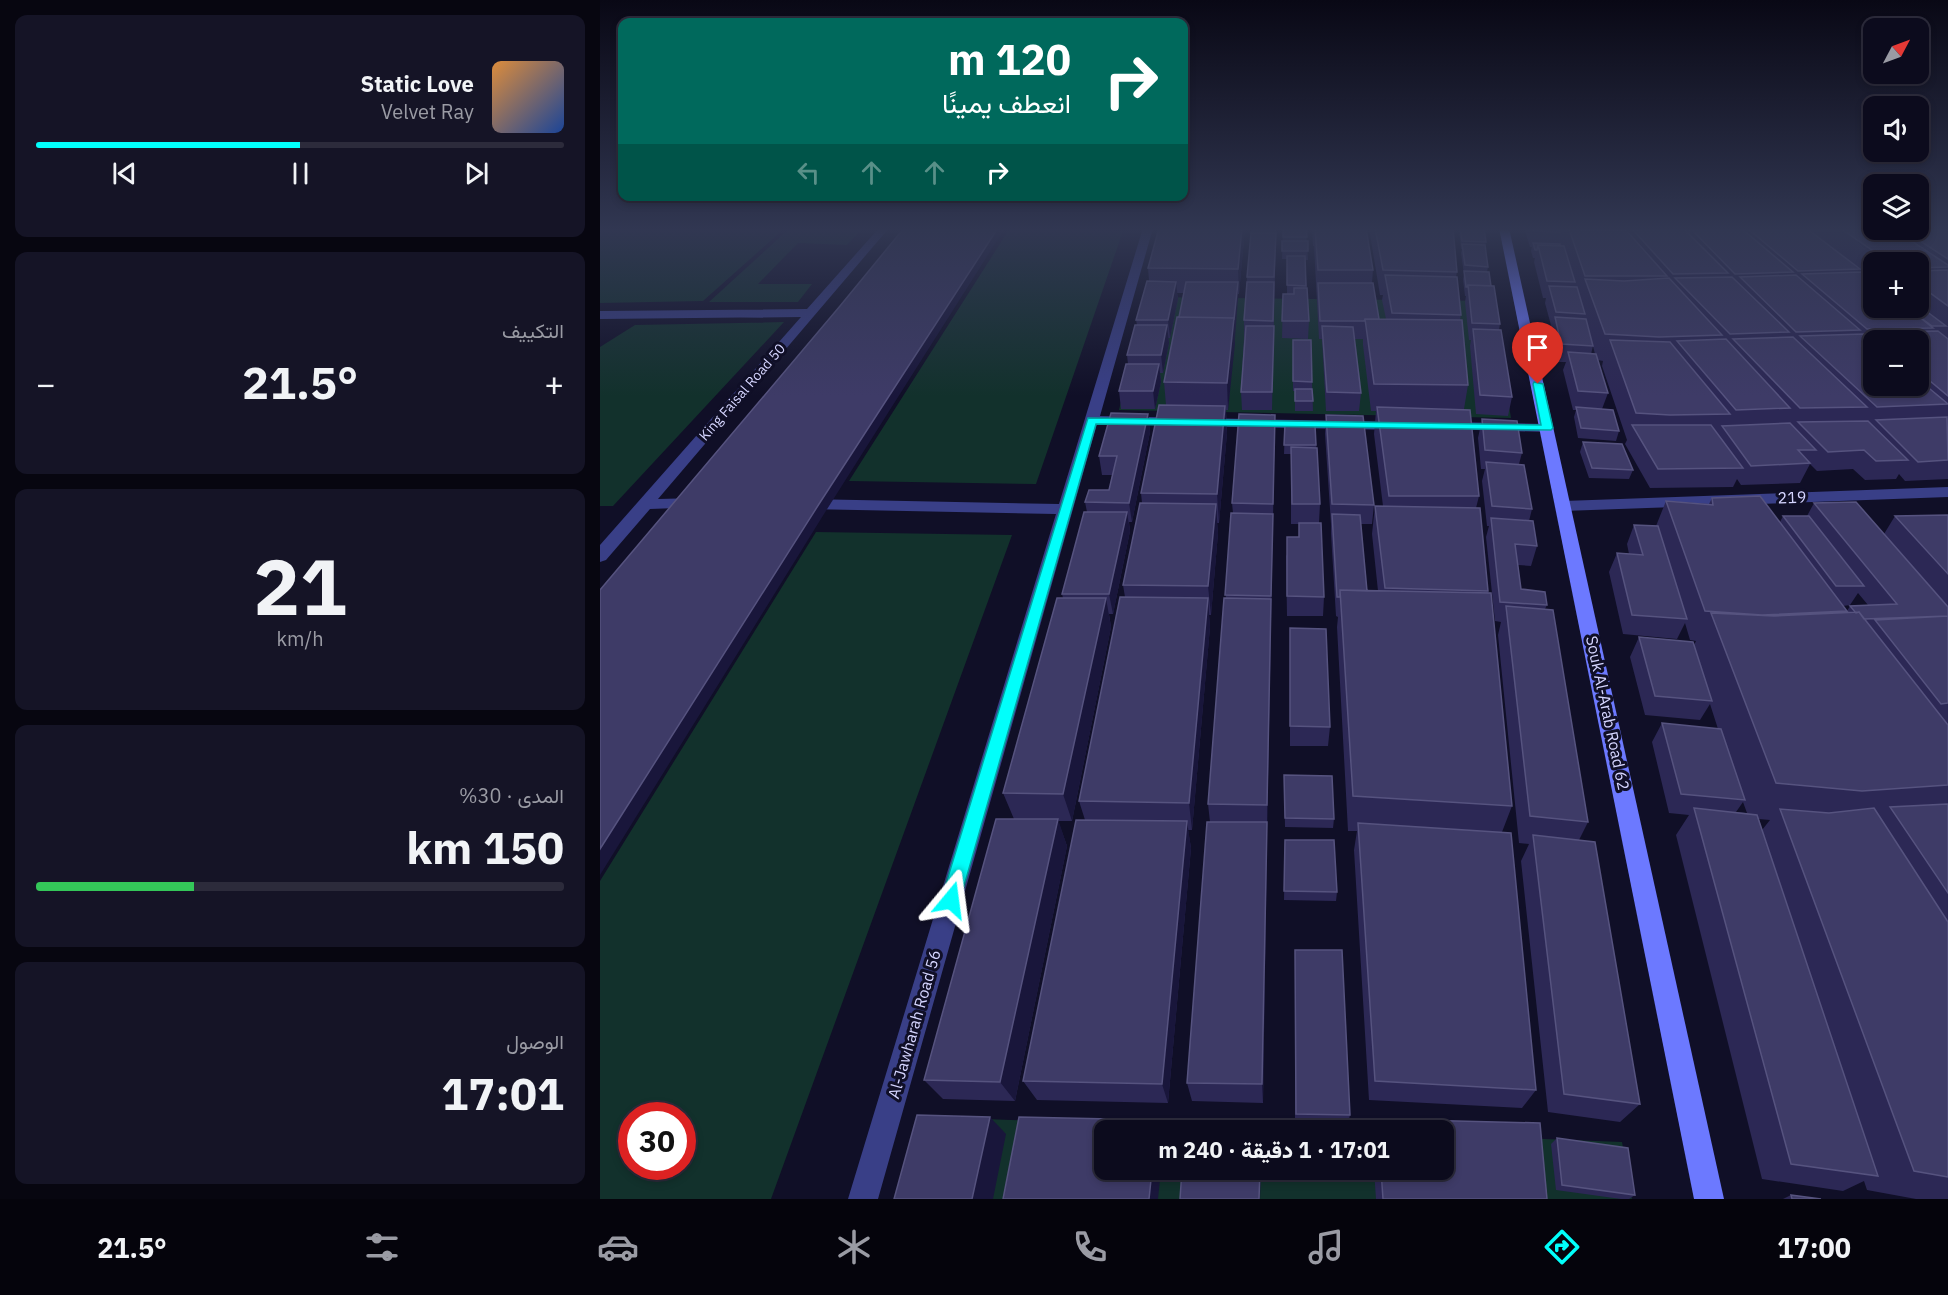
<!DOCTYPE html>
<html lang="ar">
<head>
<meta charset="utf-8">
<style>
  :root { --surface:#0c0b1d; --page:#151426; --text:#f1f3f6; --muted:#9a9ba4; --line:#2c2b3b; --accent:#01fffb }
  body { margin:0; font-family:"IBM Plex Sans",Vazirmatn,sans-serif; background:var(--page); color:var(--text); direction:rtl; height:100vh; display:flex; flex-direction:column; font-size:22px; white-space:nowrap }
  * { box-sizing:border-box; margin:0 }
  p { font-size:20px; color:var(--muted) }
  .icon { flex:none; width:33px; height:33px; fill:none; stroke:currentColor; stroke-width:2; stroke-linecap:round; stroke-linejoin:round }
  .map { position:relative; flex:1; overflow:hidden; direction:ltr }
  .side { display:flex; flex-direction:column; gap:15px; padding:15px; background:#070610; width:600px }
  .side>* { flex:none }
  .guide { position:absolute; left:18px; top:18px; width:570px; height:183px; border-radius:12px; box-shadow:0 3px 9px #0003,0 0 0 2px var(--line); direction:rtl; background:#00695c; color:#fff; overflow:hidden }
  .needle { width:39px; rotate:49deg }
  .controls { position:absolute; left:1263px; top:18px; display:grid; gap:12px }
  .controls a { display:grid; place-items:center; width:66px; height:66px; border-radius:12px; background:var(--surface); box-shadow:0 3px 9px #0003,0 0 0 2px var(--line); font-size:30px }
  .speed { position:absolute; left:18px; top:1102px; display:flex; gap:12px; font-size:30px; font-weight:700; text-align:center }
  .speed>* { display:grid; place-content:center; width:78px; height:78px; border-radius:50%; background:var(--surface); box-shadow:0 3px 9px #0003,0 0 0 2px var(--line); line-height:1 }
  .speed .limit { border:9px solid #d22; background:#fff; color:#111 }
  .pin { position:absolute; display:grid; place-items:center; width:51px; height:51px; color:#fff; margin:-62px -26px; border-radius:50% 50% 50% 0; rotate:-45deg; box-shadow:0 0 6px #0007 }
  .pin .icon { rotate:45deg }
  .me { position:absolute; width:66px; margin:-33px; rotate:16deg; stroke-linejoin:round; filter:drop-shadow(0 0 4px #0008) }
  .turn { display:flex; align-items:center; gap:21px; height:126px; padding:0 18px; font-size:27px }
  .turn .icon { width:78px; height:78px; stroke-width:2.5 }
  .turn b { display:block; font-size:42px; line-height:51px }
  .lanes { display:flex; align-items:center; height:57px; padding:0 18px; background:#0003; justify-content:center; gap:30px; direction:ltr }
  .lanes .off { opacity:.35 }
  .big { font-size:45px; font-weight:800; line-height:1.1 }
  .side .widget { flex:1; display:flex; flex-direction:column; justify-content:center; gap:9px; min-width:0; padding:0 21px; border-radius:12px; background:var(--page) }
  .side .dial { align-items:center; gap:0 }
  .dial b { font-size:78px; line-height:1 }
  .song { display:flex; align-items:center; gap:18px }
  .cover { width:72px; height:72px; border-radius:9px; background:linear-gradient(135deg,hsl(30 70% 55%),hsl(220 70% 35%)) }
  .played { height:6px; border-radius:3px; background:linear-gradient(90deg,var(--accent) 50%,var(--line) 50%) }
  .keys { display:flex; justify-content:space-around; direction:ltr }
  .heat { display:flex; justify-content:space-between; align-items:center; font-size:33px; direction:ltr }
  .charge { height:9px; border-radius:4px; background:linear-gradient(90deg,#34c759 30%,var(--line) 0) }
  .trip { position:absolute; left:494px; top:1120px; width:360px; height:60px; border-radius:12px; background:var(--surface); box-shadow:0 3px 9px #0003,0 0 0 2px var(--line); font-weight:800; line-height:60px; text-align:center; direction:rtl }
  .dock { display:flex; height:96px; justify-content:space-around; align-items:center; background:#05040c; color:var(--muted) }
  .dock .icon { width:42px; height:42px }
  .dock .on { color:var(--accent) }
  .dock b { font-size:27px; color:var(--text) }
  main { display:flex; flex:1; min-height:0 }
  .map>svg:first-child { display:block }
  .green { fill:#12312c; fill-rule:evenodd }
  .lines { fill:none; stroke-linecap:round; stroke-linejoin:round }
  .street { fill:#393f87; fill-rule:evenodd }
  .secondary { fill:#6c79ff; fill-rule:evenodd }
  .wall { fill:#2c2855; fill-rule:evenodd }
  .shaded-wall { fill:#19163b }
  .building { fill:#3e3b67; stroke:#56537f; stroke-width:1.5 }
  .route { fill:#01fffb; stroke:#01a6a3; stroke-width:1.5 }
  .labels { text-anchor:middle; stroke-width:6; stroke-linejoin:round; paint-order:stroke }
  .far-street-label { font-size:14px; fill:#d5d5ff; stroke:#100f27 }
  .street-label { font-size:16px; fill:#d5d5ff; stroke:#100f27 }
</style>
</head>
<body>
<main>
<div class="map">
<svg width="1348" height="1199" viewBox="0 0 1348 1199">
  <rect width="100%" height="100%" fill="#100f27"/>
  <!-- green -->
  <path class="green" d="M0,228H185L103,301L0,303Z
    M190,228H263L247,245L198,243L158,284H212L198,302H109Z
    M410,228H476V230L523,231L436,484L249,481Z
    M546,297L892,301L911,418L519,410Z
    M184,322L13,506H0V347L35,325Z
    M216,532L412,535L171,1199H0V881ZM32,1116H82V1167H32Z
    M330,1117L720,1131H504V1170H843V1135L1022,1142L1032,1199H308Z"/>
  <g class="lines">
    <!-- street -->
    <path class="street" d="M279,228H289L58,499L98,498L106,503L104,507L50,509L6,560L0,562V545L201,317L0,319V311L207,309Z
      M543,228H553L500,416L799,422L806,426L799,430L497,424L278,1199H248L456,514L207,509L199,504L207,499L459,504Z
      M848,422L947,424L954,428L947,432L843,429L841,426Z
      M1348,487V497L964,511L956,506L964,501Z"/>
    <!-- secondary -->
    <path class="secondary" d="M899,228H909L1124,1199H1094Z"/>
  </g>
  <!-- wall -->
  <path class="wall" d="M645,228L639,294H638L628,410H626L627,433L619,523H617L618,533L611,615H609L610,627L592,830H588L591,848L568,1103L437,1100L423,1081L485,820L479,801L525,597L523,585L542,503L541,493L566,405L564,382L584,293H577L578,299L570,338H568L569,343L563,373H560L561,382L555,409H521L519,391L528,364L527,355L537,325L536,320L549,281L548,268Z
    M676,228L672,410H642L641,392L644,338V320L647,277Z
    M683,228H706L708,260H705L709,321L708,339L682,338L683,294H687V259H682Z
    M712,228H766L773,270L772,283L779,319H786L782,300L783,295H780L769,228H853L857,272L856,277L861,315L860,320L868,385L864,409L879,496L876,508L888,591L912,806L902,832L936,1090L922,1108L769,1100L754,850L757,831H748L737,627L738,617L736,616L731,534V524L725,434L726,415L774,505L772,524H761L767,591H778L772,534L775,506H783L774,434L776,411H771L763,345V339H754L761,393L759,411H726L722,339H719L714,246H713Z
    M859,228H884L886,242L885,247L888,267L887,272L900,324L899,330L912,397L908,416L876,414L870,346L871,340H869L865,302L866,296H865L863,279L864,274L861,253L862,249H861Z
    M924,228H1274V230H1318L1348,228V479L1305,481L1299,474L1296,479L1265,480L1253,469L1217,471L1210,464L1200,483L1141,485L1137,479L1133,487L1050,488L1025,444L1027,440L1002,366L1003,361L998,360L1008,393L1002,409L1019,431L1016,441L978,438L974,417L976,410H973L963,370L966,362H956L951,335L952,329L945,303L946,298H943L934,262L935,258H933L931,251L932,247H930ZM1274,262H1318V308H1274ZM1274,340H1318V386H1274ZM993,346L995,354H991Z
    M693,340L712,382L713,411H695V391H693Z
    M548,414L550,432L532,522H529L530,531L513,614H509L511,627L472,821H458L467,846L415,1101L343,1099L324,1080L414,819L403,793L463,598L462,594L487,512L485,502L509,490L512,475H502L499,456Z
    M675,415L667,831L663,1103L592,1101L587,1083L610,822L608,804L633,513L632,503Z
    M882,419L922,453L919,464L932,509L929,521L937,546L931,566L918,565L921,589L947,605L945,609L988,822L979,840L1040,1104L1020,1122L948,1112L921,861L929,844L919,843L898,635L901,622L895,621L886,537L889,526H887L882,481L885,469H881L878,438Z
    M685,424L715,425L720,504L719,523L724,597L723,616H687L686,556L699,537V524H691V454H684Z
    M983,442L1033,470L1029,479L989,478L980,452Z
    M1112,498L1180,522L1183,516H1207L1214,503L1284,534L1295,516L1348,515V1199H1316L1267,1190L1264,1181L1243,1191L1162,1179L1076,835L1089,815L1069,813L1052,742L1062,723L1118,729L1110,704L1100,720L1045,715L1030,657L1039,637L1094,645L1096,641L1090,640L1085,623L1077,639L1023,634L1009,572L1017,553L1029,554L1027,544L1034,525L1056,526L1066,501L1109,504ZM1258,593L1268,605L1250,606L1247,611L1243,606L1250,605ZM1143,802L1147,813L1136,812ZM1159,819L1170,820L1162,830Z
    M690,628L730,727L728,746H690Z
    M684,775L734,819L733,828L685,827Z
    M685,840L737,892L736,901L684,900Z
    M695,950L750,1115L747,1127L695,1126Z
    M778,1119L940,1123L947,1199H776L774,1170H843V1131H774Z
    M957,1138L1035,1195L1029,1199H1021L956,1190L951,1144Z
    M1191,1195L1221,1199H1183Z"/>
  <!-- shaded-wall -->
  <path class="shaded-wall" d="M398,228H405L224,514L0,875V849L219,504Z
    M642,228H645L639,294L638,269Z
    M576,282L578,299L570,338L568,320Z
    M638,282V299L635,338L634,320Z
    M634,318L635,344L628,410L627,383Z
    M567,325L569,343L563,373L561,355Z
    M559,364L561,382L555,409L553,391Z
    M625,406L627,433L619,523L617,494Z
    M548,414L550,432L532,522L529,503Z
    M616,504L618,533L611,615L608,586Z
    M527,512L530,531L513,614L509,594Z
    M506,598L511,627L472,821L463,794Z
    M608,598L610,627L592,830L589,803Z
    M671,599V628L667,831V805Z
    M458,819L467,846L415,1101L400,1082Z
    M587,821L591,848L568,1103L562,1084Z
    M667,822V849L663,1103L662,1084Z
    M390,1117L406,1134L393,1199H372Z
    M557,1120L561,1131H556Z
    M552,1170H561L558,1199H549Z
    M660,1170H661L660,1199H659Z"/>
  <!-- building -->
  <path class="building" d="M304,228H398L219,504L0,849V590L240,306Z
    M559,228H642L638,269L548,268Z
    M652,228H676L675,233H652Z
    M683,228H706L707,237H683Z
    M715,228H766L773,270H718Z
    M775,228H853L857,272L783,270Z
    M860,228H884L886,242L862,241Z
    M932,228H958L960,232L933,231Z
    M1035,228H1072L1073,229L1035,230Z
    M1078,228H1112H1090L1089,233H1087L1083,228Z
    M1083,228L1128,273L1073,274L1033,230Z
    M1090,228H1141L1193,272L1135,274Z
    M1147,228H1206L1260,269L1198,271Z
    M1240,228H1274V230H1295L1348,265V267L1318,268V262H1289Z
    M1318,228H1348V259L1303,230H1318Z
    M969,229L996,231L1026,230L1067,276H985Z
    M651,233H676L674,277H647Z
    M682,241H708V251H682Z
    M933,243L960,244V246L938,245L937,250H935Z
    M862,244L885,245L888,267L865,265Z
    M938,245L964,246L975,282L947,281Z
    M687,256H705L706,286L687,285Z
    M1348,270V306L1318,284V271Z
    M864,271L889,272L891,286L868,285L867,287H866Z
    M1262,272L1274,281V308H1308L1333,328L1267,329L1202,274Z
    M785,275L857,277L861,315L792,313Z
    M1196,275L1260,330L1196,332L1140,277Z
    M1132,277L1189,332L1130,334L1075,278Z
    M1069,278L1122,335L1059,337L1005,334L985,279L1024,281Z
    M547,281L576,282L568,320H536Z
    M586,282H638L634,320V318L579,317Z
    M647,282H674L673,321L644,320Z
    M718,283H773L779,319H765L764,321H720Z
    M868,285L894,286L900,324L872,323Z
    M949,286L977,287L985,314L956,312Z
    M694,288H707L709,321H682L683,294H694Z
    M1318,305L1346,326H1332L1308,308H1318Z
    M577,317L634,318L627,383L564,382Z
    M955,317L986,319L993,346L961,344Z
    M765,319L862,320L868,385L774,384Z
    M535,325H567L561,355H527Z
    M646,326H674L672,392H641Z
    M722,326L753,327L761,393L727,392Z
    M873,329L901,330L912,397L880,395Z
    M1338,331L1348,339V396L1318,371V340H1282L1273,332Z
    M1264,334L1274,341V386H1318V379L1348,404L1277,407L1200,336Z
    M1193,337L1267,407L1200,408L1133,339Z
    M1126,339L1190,408L1136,410L1077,341Z
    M693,340H711L712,382L693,381Z
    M1010,340L1070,342L1130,414L1070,415L1036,413Z
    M968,352L996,354L1008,393L978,391Z
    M526,364H559L553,391H519Z
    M695,389H712L713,401H695Z
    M559,405L625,406L617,494L541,493Z
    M777,407L870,410L879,496H789Z
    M976,407L1013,410L1019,431L981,428Z
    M511,413L548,414L529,503L485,502L489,490H509L517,456H499Z
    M639,414L675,415L673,504L632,503Z
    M726,415L763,416L774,505L732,504Z
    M1347,417L1348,460L1318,462L1276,420Z
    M882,419L917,421L922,453L885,450Z
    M1268,421L1308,460L1276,461L1264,450L1228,452L1198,422Z
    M1190,423L1216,450H1198L1210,463L1151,466L1122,426Z
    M685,424L715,425L716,445H684Z
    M1032,425H1111L1143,468L1058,469Z
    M983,442L1022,444L1033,470L992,468Z
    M691,447L717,448L720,504H692Z
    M886,462L924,465L932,509L892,506Z
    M1160,496L1247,611L1162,615L1105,611L1066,501L1113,505L1112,498Z
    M1256,502L1348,607V616L1264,619L1259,612L1256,613L1250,606L1297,604L1214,503Z
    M540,503L616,504L608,586L523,585Z
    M775,506L880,508L888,591L785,588Z
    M484,512H527L509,594H462Z
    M631,513L673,514L671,596L625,595Z
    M732,514L760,515L767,591L740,590V597H737Z
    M1348,515V574L1295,516Z
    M1183,516H1209L1264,586H1236Z
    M891,518L933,521L937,546L915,544L921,589L945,592L947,605L900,602Z
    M699,523H721L724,597L687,596V537H699Z
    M1034,525L1058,526L1087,619L1032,615L1017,553L1043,555Z
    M740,590L891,593L912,806L753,796Z
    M520,597L608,598L589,803L479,801Z
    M457,598H506L463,794L403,793Z
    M624,598L671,599L667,805L608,804Z
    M906,606L953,610L988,822L930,816Z
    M1259,612L1348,725V785L1262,791L1176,783L1111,613L1174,616Z
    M1348,616V703L1341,704L1275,620Z
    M690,628L726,629L730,727L690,726Z
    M1039,637L1093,642L1112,701L1055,696Z
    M1062,723L1121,729L1145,800L1081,794Z
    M684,775L732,776L734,819L685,818Z
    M1348,804V893L1290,807Z
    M1094,808L1157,815L1278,1176L1191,1164Z
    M1274,808L1348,922V1177L1314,1171L1180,809L1229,813Z
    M396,819H458L400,1082L324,1080Z
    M476,820L587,821L562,1084L423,1081Z
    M607,822H667L662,1084L587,1083Z
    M758,823L911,833L936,1090L775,1081Z
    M933,835L995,842L1040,1104L964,1094Z
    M685,840H734L737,892L684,891Z
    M695,950H742L750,1115L696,1114Z
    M317,1115L390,1117L372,1199H294Z
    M419,1117L557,1120L556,1131H504V1170H552L549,1199H403Z
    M778,1119L940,1123L947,1199H783L781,1170H843V1131H779Z
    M586,1121L661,1122L660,1131H585Z
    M957,1138L1028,1148L1035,1195L962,1185Z
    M582,1170H660L659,1199H580Z
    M1191,1195L1221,1199H1192Z"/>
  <!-- sky -->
  <linearGradient id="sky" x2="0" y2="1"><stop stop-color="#090815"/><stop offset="0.58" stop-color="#313752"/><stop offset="1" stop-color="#313752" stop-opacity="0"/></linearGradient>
  <rect width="1348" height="396" fill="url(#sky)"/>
  <!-- route -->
  <path class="route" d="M934,382L943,384L953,428L951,430L496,424L360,900L357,906L351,909L344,906L341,900L488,418L941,425L933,384Z"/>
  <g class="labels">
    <!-- far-street labels -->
    <g class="far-street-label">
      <text transform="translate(142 392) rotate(-49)" y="5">King Faisal Road 50</text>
    </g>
    <!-- street labels -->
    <g class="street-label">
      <text transform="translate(1192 497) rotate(-2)" y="6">219</text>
      <text transform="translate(1008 713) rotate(78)" y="6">Souk Al-Arab Road 62</text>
      <text transform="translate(314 1024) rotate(-74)" y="6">Al-Jawharah Road 56</text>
    </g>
  </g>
</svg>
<div class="controls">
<a><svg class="needle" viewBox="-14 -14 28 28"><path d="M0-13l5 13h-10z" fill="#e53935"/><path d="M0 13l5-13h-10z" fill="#9a9ba4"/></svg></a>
<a><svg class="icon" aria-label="sound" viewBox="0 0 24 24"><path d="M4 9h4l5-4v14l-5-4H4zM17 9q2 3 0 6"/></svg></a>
<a><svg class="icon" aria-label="layers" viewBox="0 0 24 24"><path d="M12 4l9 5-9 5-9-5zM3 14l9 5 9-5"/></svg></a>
<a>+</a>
<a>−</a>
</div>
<div class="speed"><div class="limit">30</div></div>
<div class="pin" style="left:938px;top:384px;background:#d93025"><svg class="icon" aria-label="arrive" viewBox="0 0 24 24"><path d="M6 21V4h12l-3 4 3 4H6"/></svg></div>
<svg class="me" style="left:351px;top:900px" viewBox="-20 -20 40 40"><path d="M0-17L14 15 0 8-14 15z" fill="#01fffb" stroke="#fff" stroke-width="4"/></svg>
<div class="trip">17:01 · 1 دقيقة · 240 m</div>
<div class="guide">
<div class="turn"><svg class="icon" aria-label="right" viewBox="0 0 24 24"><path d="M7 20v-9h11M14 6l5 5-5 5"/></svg><div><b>120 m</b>انعطف يمينًا</div></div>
<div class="lanes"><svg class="icon off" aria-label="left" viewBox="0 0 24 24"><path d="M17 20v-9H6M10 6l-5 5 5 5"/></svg><svg class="icon off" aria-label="ahead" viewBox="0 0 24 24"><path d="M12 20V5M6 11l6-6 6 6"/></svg><svg class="icon off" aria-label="ahead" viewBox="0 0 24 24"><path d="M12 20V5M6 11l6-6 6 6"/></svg><svg class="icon" aria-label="right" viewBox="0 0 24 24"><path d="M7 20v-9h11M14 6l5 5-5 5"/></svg></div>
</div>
</div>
<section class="side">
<div class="widget">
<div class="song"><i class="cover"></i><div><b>Static Love</b><p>Velvet Ray</p></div></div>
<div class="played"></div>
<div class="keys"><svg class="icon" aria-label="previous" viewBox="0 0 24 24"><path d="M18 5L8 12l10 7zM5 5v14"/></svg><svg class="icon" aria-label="pause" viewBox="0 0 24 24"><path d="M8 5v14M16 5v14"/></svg><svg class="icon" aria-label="next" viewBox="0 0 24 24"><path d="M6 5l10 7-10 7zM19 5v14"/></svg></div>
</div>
<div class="widget"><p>التكييف</p>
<div class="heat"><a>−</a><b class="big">21.5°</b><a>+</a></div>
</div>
<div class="widget dial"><b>21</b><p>km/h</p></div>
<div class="widget"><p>المدى · 30%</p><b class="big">150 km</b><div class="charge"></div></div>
<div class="widget"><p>الوصول</p><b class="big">17:01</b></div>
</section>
</main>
<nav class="dock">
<b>17:00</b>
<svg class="icon on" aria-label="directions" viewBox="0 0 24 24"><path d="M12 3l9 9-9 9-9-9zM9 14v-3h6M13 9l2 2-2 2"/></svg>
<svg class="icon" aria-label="music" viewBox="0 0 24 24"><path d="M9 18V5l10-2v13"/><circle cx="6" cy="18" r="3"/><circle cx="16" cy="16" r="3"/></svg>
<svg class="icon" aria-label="phone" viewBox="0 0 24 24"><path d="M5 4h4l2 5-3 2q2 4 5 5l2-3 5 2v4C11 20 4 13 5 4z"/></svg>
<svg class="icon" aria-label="climate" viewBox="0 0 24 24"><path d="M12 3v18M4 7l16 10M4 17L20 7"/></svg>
<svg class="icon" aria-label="car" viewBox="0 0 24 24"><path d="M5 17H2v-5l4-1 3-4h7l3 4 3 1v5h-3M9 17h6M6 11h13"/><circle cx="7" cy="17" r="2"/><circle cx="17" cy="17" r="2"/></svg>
<svg class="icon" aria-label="filters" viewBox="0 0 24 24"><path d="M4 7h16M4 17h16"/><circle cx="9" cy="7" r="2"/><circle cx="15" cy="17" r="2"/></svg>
<b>21.5°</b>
</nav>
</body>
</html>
